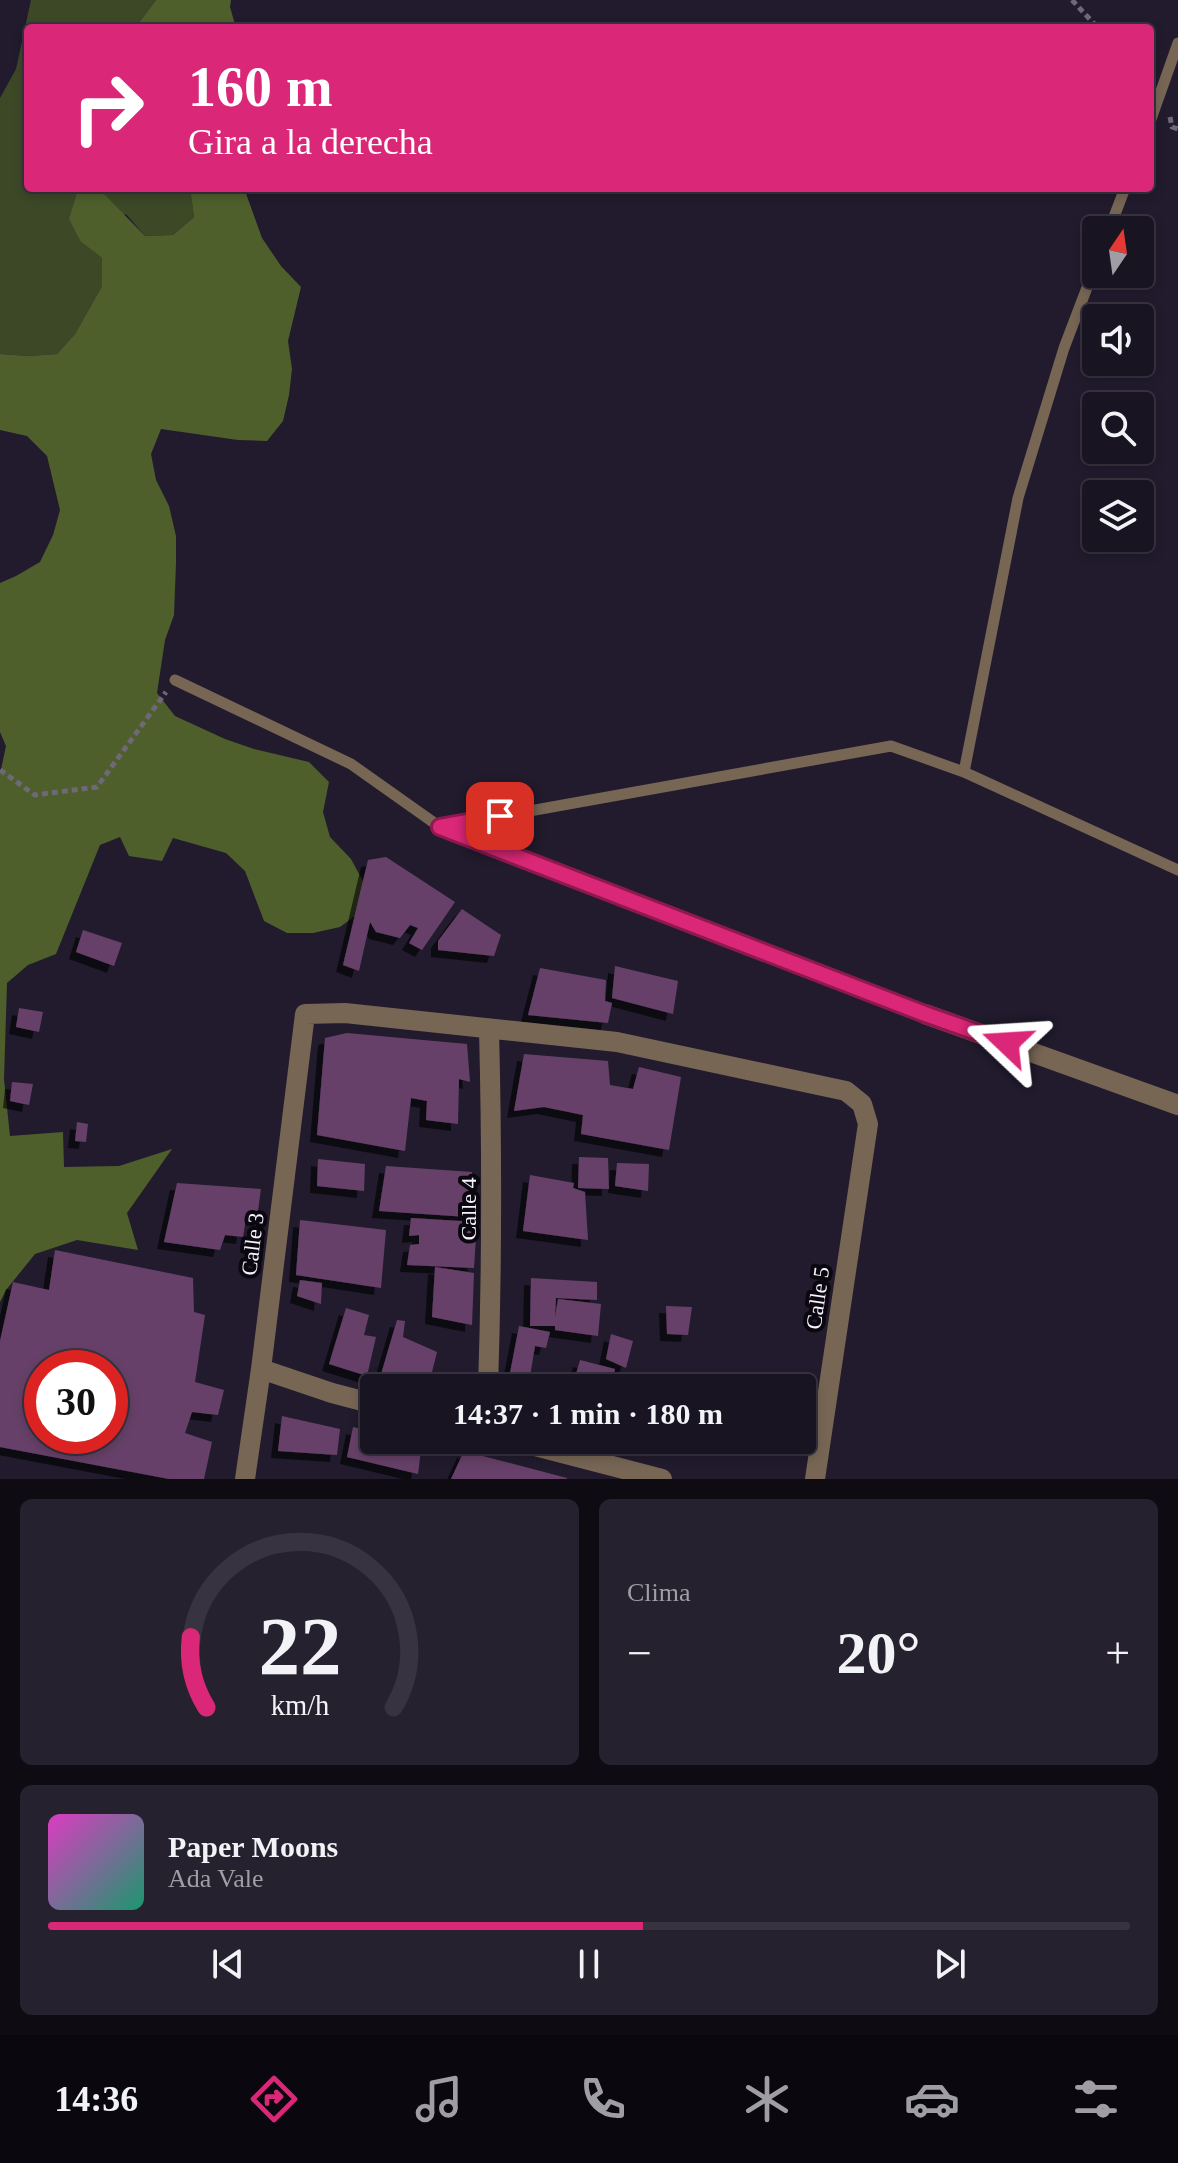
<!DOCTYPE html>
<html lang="es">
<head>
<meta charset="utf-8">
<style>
  :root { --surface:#191422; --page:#26212f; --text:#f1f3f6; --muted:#9f9ea5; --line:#373340; --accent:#db2777 }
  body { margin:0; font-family:Georgia,serif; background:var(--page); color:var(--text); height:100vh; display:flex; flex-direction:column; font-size:30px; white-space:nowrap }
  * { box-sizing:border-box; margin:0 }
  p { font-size:26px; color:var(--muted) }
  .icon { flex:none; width:44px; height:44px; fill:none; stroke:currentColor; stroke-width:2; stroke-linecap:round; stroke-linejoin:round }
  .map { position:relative; height:1479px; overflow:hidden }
  .details { display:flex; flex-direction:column; gap:20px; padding:20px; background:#0e0b13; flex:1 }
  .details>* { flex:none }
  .guide { position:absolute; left:24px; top:24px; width:1130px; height:168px; border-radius:8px; box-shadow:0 4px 12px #0003,0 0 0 2px var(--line); background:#db2777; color:#fff; overflow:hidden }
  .needle { width:52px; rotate:13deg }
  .tools { position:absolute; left:1082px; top:216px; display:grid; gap:16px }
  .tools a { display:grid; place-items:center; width:72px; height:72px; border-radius:8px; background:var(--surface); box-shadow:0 4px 12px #0003,0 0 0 2px var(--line); font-size:40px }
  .speed { position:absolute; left:24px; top:1350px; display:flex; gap:16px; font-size:40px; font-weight:700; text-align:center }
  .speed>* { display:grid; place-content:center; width:104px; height:104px; border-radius:50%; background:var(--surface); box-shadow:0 4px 12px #0003,0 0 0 2px var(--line); line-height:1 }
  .speed .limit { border:12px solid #d22; background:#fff; color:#111 }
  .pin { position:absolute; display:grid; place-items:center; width:68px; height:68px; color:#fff; margin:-34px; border-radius:16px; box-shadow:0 4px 12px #0006 }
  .me { position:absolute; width:88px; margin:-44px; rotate:290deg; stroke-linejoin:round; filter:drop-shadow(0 0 6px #0008) }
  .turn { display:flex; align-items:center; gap:28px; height:168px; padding:0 32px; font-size:36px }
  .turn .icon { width:104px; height:104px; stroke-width:2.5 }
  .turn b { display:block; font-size:56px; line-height:68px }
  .big { font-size:60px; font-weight:800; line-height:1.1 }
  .details .tile { flex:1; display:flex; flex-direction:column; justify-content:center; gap:12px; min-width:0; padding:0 28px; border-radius:12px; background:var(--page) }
  .details .dial { align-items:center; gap:0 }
  .dial svg { height:208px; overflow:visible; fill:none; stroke:var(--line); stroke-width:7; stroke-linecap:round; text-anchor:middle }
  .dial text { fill:var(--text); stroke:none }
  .song { display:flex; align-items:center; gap:24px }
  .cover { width:96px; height:96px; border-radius:12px; background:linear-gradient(135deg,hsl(310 70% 55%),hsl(160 70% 35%)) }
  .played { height:8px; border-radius:4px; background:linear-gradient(90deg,var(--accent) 55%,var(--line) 55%) }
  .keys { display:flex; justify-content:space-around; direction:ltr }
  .heat { display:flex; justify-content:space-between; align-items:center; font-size:44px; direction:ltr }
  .details .tiles { flex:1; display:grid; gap:20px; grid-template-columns:1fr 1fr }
  .tile:last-child { grid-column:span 2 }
  .trip { position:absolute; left:360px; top:1374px; width:456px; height:80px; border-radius:8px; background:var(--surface); box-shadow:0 4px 12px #0003,0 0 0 2px var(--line); font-weight:800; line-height:80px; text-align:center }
  .tabs { display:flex; height:128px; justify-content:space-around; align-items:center; background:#0a080e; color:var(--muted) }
  .tabs .icon { width:56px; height:56px }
  .tabs .on { color:var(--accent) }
  .tabs b { font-size:36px; color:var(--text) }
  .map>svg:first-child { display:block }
  .green { fill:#3d4827 }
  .forest { fill:#4e5f2c }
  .building { fill:#664168; fill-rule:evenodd; filter:url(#shadow) }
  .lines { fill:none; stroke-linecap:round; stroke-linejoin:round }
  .path { stroke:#6e6878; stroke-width:5; stroke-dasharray:6 4; stroke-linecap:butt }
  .lane { stroke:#776654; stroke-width:11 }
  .street { stroke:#776654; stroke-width:20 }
  .route-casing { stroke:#8e194d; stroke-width:20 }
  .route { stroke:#db2777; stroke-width:14 }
  .labels { text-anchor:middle; stroke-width:8; stroke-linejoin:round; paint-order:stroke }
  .street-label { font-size:22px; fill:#f6f2ff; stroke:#0a070f }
</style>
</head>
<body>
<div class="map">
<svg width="1178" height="1479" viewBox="0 0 1178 1479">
  <defs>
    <filter id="shadow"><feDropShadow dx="-7" dy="7" stdDeviation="0" flood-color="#0009"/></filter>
  </defs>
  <rect width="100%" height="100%" fill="#211b2d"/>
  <!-- green -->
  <path class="green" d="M31,0H156L135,28H28V188H190L194,217L173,235L145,236L126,214L81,242L102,258V286L75,334L57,354L29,356L0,354V98L16,69Z"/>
  <!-- forest -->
  <path class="forest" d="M156,0H231L230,7L236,28H135Z
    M190,188H244L262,238L281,266L301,287L288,341L292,369L289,395L283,421L267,441L238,440L161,429L151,454L156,480L169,506L176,536V563L174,615L165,640L157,693L175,716L225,739L254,749L309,762L329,782L323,812L330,837L351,859L364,883L363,910L340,927L313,933H287L264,921L245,871L226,853L173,838L162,861L129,856L120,837L100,845L56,954L28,965L7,983L4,1079L10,1136L63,1132L64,1167L119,1166L172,1149L127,1213L138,1250L77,1240L35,1254L6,1290L0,1302V774L6,746L0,732V583L16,576L40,562L53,535L60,510L47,456L27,436L0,430V354L29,356L57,354L75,334L102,286V258L81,242L69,219L77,193L104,194L145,236L173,235L194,217Z"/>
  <!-- building -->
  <path class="building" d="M386,857L455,902L422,950L409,943L418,928L410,925L400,938L376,932L370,922L359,971L343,965L368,860Z
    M462,909L501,935L494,956L438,950V941Z
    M83,930L122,943L114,966L76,952Z
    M615,966L678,981L673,1014L612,998Z
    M540,968L606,980L605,1001L612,1003L608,1023L528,1015Z
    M19,1008L43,1012L39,1032L16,1027Z
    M347,1033L467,1044L470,1082L459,1079L458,1124L426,1120L427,1101L411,1098L405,1151L317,1135L325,1038Z
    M524,1054L608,1061L610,1085L633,1089L639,1067L681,1077L669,1150L581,1134L583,1115L544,1107L514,1111Z
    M12,1082L33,1084L29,1105L10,1101Z
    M77,1122L88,1124L86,1142L75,1141Z
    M579,1157L608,1158L609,1189L578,1188Z
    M318,1159L365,1164L364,1191L317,1186Z
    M617,1163L649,1164L648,1191L615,1186Z
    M386,1166L472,1172L468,1217L379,1211Z
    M530,1175L574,1183L573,1188L585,1192L588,1240L523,1231Z
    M177,1183L261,1189L257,1218L246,1219L243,1237L225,1235L220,1250L164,1242Z
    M411,1218L477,1222L474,1268L407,1265L410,1245L419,1244V1235L409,1236Z
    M300,1220L386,1230L381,1288L296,1275Z
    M55,1250L193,1278L194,1312L205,1315L195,1382L224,1390L218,1415L192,1412L185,1433L212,1442L204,1479H169L0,1447V1341L13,1282L49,1290ZM42,1368H110V1436H42Z
    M435,1267L474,1273L472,1325L432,1317Z
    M531,1278L597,1282V1300L556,1298L555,1317L558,1299L601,1304L598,1336L555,1330V1326H530Z
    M300,1280L322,1283L321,1304L297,1296Z
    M666,1306L692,1307L688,1335L667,1334Z
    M346,1308L369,1315L364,1335L376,1337L367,1376L329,1364Z
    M397,1320L405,1321L403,1337L437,1352L428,1388H410L379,1381Z
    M519,1326L550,1332L546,1348L535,1346L530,1377L510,1373Z
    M611,1334L633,1341L626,1368L606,1359Z
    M580,1360L615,1369L610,1388H572Z
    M282,1416L340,1429L337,1455L278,1451Z
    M353,1427L374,1432V1440H412L422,1442L418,1474L347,1457Z
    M464,1451L567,1478V1479H451Z"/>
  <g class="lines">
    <!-- path -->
    <path class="path" d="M1072,0L1098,28
      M1170,117L1172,127L1178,129
      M0,770L35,795L97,787L166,692"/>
    <!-- lane -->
    <path class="lane" d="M1150,122L1178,43
      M1109,230L1125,188
      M175,680L351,764L440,827L925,1014
      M964,772L1018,498L1064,348L1096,264
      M440,827L891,746L964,772L1178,870"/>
    <!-- street -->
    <path class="street" d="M925,1014L1178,1105
      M261,1369L332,1393L374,1404
      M488,1388C492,1268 492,1149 489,1029
      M512,1440L662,1479
      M245,1479L261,1369L305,1014L345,1013L617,1042L846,1091L862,1104L868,1124L815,1479"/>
  </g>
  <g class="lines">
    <defs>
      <path id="route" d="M500,816L440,827L925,1014L1007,1043"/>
    </defs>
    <!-- route casing -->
    <use href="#route" class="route-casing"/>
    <!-- route -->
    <use href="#route" class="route"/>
  </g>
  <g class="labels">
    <!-- street labels -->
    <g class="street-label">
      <text transform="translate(468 1209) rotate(-90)" y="8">Calle 4</text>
      <text transform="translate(252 1244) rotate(-83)" y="8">Calle 3</text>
      <text transform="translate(817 1298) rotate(-82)" y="8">Calle 5</text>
    </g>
  </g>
</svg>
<div class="tools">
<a><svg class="needle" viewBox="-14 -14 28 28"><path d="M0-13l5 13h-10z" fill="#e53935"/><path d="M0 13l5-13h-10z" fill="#9f9ea5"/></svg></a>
<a><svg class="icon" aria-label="sound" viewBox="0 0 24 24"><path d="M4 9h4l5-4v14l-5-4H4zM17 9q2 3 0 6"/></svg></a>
<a><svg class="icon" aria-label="search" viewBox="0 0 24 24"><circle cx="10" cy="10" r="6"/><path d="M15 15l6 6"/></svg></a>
<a><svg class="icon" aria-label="layers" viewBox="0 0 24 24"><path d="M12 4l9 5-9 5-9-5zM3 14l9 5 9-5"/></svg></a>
</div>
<div class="speed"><div class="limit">30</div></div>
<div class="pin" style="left:500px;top:816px;background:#d93025"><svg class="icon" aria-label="arrive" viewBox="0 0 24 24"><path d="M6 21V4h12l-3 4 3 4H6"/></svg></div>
<svg class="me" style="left:1007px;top:1043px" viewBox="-20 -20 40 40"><path d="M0-17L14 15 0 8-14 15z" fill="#db2777" stroke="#fff" stroke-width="4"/></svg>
<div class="trip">14:37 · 1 min · 180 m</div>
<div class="guide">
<div class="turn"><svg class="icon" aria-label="right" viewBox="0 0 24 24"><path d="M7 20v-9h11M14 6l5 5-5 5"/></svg><div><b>160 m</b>Gira a la derecha</div></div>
</div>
</div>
<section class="details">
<div class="tiles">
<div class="tile dial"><svg viewBox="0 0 100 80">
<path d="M14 69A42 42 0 1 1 86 69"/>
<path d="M14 69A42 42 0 0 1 8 42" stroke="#db2777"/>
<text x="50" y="56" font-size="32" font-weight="700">22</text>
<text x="50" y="72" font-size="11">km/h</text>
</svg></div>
<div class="tile"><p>Clima</p>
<div class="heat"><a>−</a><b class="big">20°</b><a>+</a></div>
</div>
<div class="tile">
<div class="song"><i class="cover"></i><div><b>Paper Moons</b><p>Ada Vale</p></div></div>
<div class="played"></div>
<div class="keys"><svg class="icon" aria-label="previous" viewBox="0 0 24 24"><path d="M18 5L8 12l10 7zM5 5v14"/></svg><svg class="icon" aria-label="pause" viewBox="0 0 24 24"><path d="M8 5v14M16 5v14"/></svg><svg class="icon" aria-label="next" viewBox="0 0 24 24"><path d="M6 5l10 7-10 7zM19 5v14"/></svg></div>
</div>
</div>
</section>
<nav class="tabs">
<b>14:36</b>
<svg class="icon on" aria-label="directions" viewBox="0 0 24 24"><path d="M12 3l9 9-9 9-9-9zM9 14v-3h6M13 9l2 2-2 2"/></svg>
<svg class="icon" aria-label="music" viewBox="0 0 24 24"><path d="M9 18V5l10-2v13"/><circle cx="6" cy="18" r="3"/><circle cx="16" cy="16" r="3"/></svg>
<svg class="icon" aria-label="phone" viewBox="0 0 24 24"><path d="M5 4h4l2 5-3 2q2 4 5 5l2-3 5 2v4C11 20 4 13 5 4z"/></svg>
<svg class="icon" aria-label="climate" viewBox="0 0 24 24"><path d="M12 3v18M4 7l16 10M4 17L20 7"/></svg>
<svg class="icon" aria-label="car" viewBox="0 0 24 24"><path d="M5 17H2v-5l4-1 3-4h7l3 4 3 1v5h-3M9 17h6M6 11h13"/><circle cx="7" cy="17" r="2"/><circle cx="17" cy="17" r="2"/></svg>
<svg class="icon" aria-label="filters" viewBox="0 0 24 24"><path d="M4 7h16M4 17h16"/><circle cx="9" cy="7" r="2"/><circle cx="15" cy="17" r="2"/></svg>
</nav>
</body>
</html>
